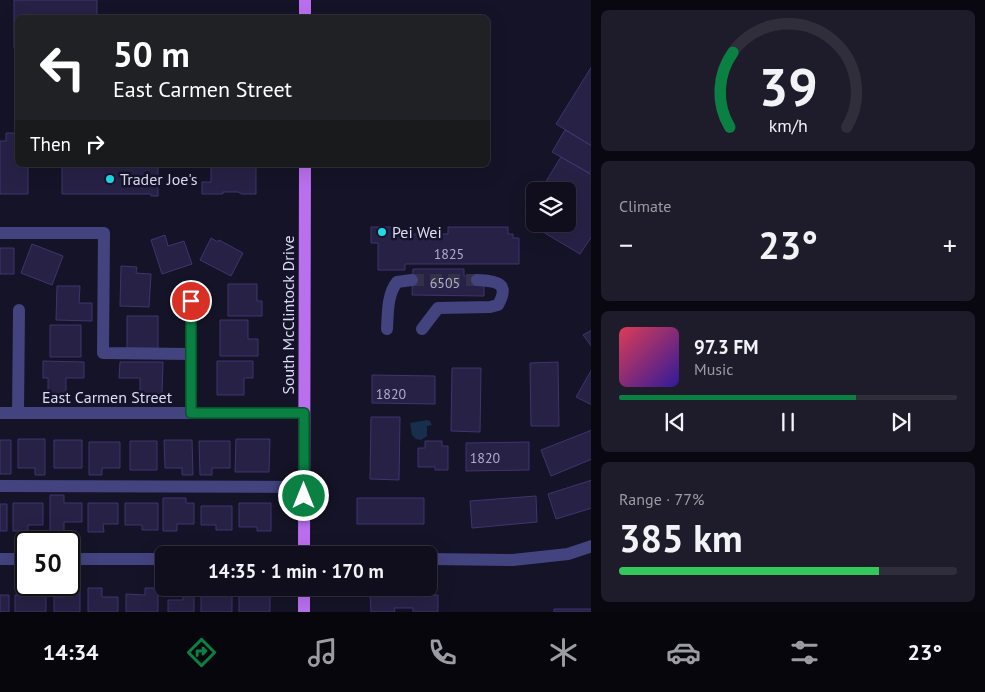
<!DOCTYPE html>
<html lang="en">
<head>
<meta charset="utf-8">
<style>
  :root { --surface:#100e1d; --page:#1e1c2a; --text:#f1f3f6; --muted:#9c9ca4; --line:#302e3b; --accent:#0b8043 }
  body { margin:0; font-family:"PT Sans",sans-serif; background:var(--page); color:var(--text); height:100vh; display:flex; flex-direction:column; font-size:19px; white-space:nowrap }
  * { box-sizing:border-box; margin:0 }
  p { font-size:16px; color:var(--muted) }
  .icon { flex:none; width:28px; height:28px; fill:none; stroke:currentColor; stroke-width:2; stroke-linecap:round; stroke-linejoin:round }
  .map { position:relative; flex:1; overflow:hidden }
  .drawer { display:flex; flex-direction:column; gap:10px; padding:10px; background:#090810; width:394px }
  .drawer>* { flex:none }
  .top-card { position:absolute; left:15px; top:15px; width:475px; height:152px; border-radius:8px; box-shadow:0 5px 20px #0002,0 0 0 1px var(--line); background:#202124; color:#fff; overflow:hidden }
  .tools { position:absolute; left:526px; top:182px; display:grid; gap:10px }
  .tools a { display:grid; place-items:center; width:50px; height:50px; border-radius:8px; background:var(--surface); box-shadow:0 5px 20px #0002,0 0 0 1px var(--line); font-size:25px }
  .speed { position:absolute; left:15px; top:531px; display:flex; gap:10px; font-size:25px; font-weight:700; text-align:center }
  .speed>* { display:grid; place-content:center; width:65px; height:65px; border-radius:50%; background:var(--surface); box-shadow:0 5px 20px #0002,0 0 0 1px var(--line); line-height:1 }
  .speed .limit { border:2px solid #111; border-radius:8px; background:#fff; color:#111 }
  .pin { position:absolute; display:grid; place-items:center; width:42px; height:42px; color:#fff; margin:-21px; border:2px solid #fff; border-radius:50%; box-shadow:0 1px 5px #0007 }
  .me { position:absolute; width:55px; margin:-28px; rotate:0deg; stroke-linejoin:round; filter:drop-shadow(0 0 4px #0008) }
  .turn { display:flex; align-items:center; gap:18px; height:105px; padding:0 15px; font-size:22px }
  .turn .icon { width:65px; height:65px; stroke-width:2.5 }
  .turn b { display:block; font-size:35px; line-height:42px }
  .then { display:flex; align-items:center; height:48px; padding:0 15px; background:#0003; gap:10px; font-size:19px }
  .big { font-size:38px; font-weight:700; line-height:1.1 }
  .drawer .card { flex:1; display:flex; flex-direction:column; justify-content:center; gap:8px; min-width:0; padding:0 18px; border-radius:8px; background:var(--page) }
  .drawer .dial { align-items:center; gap:0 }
  .dial svg { height:130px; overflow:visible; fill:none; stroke:var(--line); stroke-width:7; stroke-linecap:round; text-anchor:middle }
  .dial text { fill:var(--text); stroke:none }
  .song { display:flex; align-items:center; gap:15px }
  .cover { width:60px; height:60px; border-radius:8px; background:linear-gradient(135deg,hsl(350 70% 55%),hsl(250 70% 35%)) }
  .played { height:5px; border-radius:2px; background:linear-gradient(90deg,var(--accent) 70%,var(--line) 70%) }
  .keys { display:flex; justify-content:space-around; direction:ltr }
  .heat { display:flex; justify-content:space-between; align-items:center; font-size:28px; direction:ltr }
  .charge { height:8px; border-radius:4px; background:linear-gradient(90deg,#34c759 77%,var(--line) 0) }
  .trip { position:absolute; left:155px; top:546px; width:282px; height:50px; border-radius:8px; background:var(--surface); box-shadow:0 5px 20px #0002,0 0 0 1px var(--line); font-weight:700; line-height:50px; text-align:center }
  .dock { display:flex; height:80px; justify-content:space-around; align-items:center; background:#06060c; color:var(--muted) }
  .dock .icon { width:35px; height:35px }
  .dock .on { color:var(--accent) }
  .dock b { font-size:22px; color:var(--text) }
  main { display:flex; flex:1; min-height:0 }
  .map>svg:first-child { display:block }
  .water { fill:#172e4c }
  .building { fill:#272146; stroke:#3e356f }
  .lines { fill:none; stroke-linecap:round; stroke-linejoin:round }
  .minor-tunnel { stroke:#333147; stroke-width:12; stroke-dasharray:12 6; stroke-linecap:butt }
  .minor { stroke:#434380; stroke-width:12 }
  .major { stroke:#ba6fef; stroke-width:12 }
  .route-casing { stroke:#07532c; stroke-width:12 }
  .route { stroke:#0b8043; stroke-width:9 }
  .poi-dot { fill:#1ddbe6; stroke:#151327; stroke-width:2 }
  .labels { text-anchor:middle; stroke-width:5; stroke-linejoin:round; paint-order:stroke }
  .number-label { font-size:14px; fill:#b0adce }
  .poi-label { font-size:16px; fill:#dedcfb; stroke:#151327; text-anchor:start }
  .street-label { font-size:16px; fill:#dedcfb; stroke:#151327 }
</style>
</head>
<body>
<main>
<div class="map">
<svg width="592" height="612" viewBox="0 0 592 612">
  <rect width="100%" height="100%" fill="#151327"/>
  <!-- water -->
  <path class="water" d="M427,420L430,421L432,425L427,426V436L421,440L416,439L412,435L410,423Z"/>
  <!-- building -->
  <path class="building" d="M14,0H97V18H18V48H14Z
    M592,66V146L556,124Z
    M565,130L592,146V169L589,173L552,152Z
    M6,133H18V165H28V194H0V141H6Z
    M561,157L592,175V236L580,254L528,223L535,212V224H568V191H540Z
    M62,165H158V196H151V194H62Z
    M211,165H254V167H256V194H242L238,192H223V194H202V182H211Z
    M371,227H396V234H448V227H508V234H513V238H519V264H405V270H378V243H371Z
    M165,235L168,246L184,241L192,264L162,274L151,240Z
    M211,238L218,242L219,240L243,253L231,276L200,260Z
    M32,244L63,256L52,285L21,273Z
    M0,248H14V274H0Z
    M121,266L137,267L136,273L151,274L149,307L120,306Z
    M413,269H464V276H477L484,286V296L412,295Z
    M228,284H257V301H262V316H228Z
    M57,286H80L79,303H92V321L56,320Z
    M127,316H158V349H127Z
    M220,320H248V339H258V356H220Z
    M50,325H81V357H50Z
    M592,330V347L583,335Z
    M43,361L84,362V378H66V395H48V378H43Z
    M217,361H253V378H244V395H217Z
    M120,362H163L162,394L140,393V378H119Z
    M558,362L559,426H531L530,363Z
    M452,368H481L480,432L451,431Z
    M592,369V405L576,397Z
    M372,375L435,376V404L372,403Z
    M371,417H400L399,480L370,479Z
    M592,430V459L551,476L541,450Z
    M18,439H45V475H35V468H18Z
    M236,439H270L269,472H235Z
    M0,440H11V474H0Z
    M54,440H82V468H54Z
    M164,440H192L193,475H182V468H165Z
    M130,441H157V470H130Z
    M199,441H230V468H212V475H200Z
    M425,441H442V446H448V470H435V467H418V448H425Z
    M89,442H120V468H102V475H89Z
    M529,442V470L466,471V443Z
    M592,480V508L556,519L548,494Z
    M50,495H64V503H82V522H64V531H50Z
    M536,496L537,522L472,528L470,501Z
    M163,498H186V503H194V524H177V531H163Z
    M357,498H424V524H357Z
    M13,503H43V525H28V531H13Z
    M88,503H118V524H103L104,532H88Z
    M125,503H158V530H142V525H125Z
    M239,503H271V531H257V527H239Z
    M0,504H7V531H0Z
    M201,506H232V530H216V525H201Z
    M34,588H46V612H15V595H34Z
    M65,588H80V612H54V597H65Z
    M88,588H102V597H118V612H88Z
    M145,588H158V612H126V594L145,595Z
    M183,588H194V612H168V600H183Z
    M201,588H218V595H232V612H201Z
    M392,588H416V596L438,595V612H413V608H394L395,612H371L370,596L392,595Z
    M239,589H270V612H239Z
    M0,595H9V612H0Z
    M554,609H592V612H554Z"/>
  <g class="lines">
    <!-- minor-tunnel -->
    <path class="minor-tunnel" d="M412,280H477"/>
    <!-- minor -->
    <path class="minor" d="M0,233H104L103,353L191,354
      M191,301V413
      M387,329C388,313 387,295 397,282L412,280
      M422,329L438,308L490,307L498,305C511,282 495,281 477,280
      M0,413H304
      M18,413L19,310
      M0,486L304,487
      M0,559H26
      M69,559H164
      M429,559L513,560L568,554L592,546"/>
    <!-- major -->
    <path class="major" d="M305,18V0
      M304,555L305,165
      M304,588V612"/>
  </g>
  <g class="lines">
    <defs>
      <path id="route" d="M191,301V413H304V496"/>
    </defs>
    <!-- route casing -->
    <use href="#route" class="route-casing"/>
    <!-- route -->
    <use href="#route" class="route"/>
  </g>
  <!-- markers -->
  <g class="poi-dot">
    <circle cx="110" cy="179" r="5"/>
    <circle cx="382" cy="232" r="5"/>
  </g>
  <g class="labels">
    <!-- number labels -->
    <g class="number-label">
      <text x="449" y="259">1825</text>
      <text x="445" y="288">6505</text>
      <text x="391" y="399">1820</text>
      <text x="485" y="463">1820</text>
    </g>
    <!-- poi labels -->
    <g class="poi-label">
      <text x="120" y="185">Trader Joe's</text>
      <text x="392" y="238">Pei Wei</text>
    </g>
    <!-- street labels -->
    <g class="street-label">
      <text transform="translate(288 315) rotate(-90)" y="6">South McClintock Drive</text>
      <text x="107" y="403">East Carmen Street</text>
    </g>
  </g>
</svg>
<div class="tools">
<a><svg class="icon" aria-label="layers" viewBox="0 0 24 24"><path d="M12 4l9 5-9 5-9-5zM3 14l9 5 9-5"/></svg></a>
</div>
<div class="speed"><div class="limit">50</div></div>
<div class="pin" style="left:191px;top:301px;background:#d93025"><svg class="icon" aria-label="arrive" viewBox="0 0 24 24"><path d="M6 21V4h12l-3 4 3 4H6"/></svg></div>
<svg class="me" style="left:304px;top:496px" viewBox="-20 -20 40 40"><circle r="17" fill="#0b8043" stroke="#fff" stroke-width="3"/><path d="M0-11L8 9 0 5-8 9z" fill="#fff"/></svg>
<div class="trip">14:35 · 1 min · 170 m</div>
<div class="top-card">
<div class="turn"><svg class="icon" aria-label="left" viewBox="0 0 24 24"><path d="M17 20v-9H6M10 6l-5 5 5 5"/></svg><div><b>50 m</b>East Carmen Street</div></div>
<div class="then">Then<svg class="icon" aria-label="right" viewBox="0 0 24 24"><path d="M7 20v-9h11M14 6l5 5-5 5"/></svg></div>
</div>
</div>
<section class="drawer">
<div class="card dial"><svg viewBox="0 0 100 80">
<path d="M14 69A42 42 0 1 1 86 69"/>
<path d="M14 69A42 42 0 0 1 16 23" stroke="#0b8043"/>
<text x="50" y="56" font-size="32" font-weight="700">39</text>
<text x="50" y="72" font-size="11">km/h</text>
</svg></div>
<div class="card"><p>Climate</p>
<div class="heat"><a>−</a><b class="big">23°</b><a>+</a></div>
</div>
<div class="card">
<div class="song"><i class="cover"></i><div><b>97.3 FM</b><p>Music</p></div></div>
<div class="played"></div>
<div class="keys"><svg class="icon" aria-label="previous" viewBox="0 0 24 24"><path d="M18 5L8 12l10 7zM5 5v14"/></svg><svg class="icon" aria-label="pause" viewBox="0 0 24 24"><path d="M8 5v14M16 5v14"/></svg><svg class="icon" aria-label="next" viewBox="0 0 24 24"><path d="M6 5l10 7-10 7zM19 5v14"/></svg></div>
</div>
<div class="card"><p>Range · 77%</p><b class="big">385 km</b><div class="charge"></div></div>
</section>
</main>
<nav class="dock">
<b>14:34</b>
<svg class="icon on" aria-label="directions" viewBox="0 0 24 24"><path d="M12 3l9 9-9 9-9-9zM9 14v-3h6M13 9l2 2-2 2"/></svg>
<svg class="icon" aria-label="music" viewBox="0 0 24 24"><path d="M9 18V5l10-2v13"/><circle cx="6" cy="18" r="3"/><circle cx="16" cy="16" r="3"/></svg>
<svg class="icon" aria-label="phone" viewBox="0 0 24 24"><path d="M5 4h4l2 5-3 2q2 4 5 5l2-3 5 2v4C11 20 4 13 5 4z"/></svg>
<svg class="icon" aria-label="climate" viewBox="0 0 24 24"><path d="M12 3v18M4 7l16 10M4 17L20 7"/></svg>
<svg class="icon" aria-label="car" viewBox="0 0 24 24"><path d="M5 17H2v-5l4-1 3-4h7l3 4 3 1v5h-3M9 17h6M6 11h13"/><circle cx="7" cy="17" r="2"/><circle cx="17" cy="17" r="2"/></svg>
<svg class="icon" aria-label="filters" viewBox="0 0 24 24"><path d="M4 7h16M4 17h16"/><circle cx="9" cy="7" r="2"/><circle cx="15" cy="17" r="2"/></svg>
<b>23°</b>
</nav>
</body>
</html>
